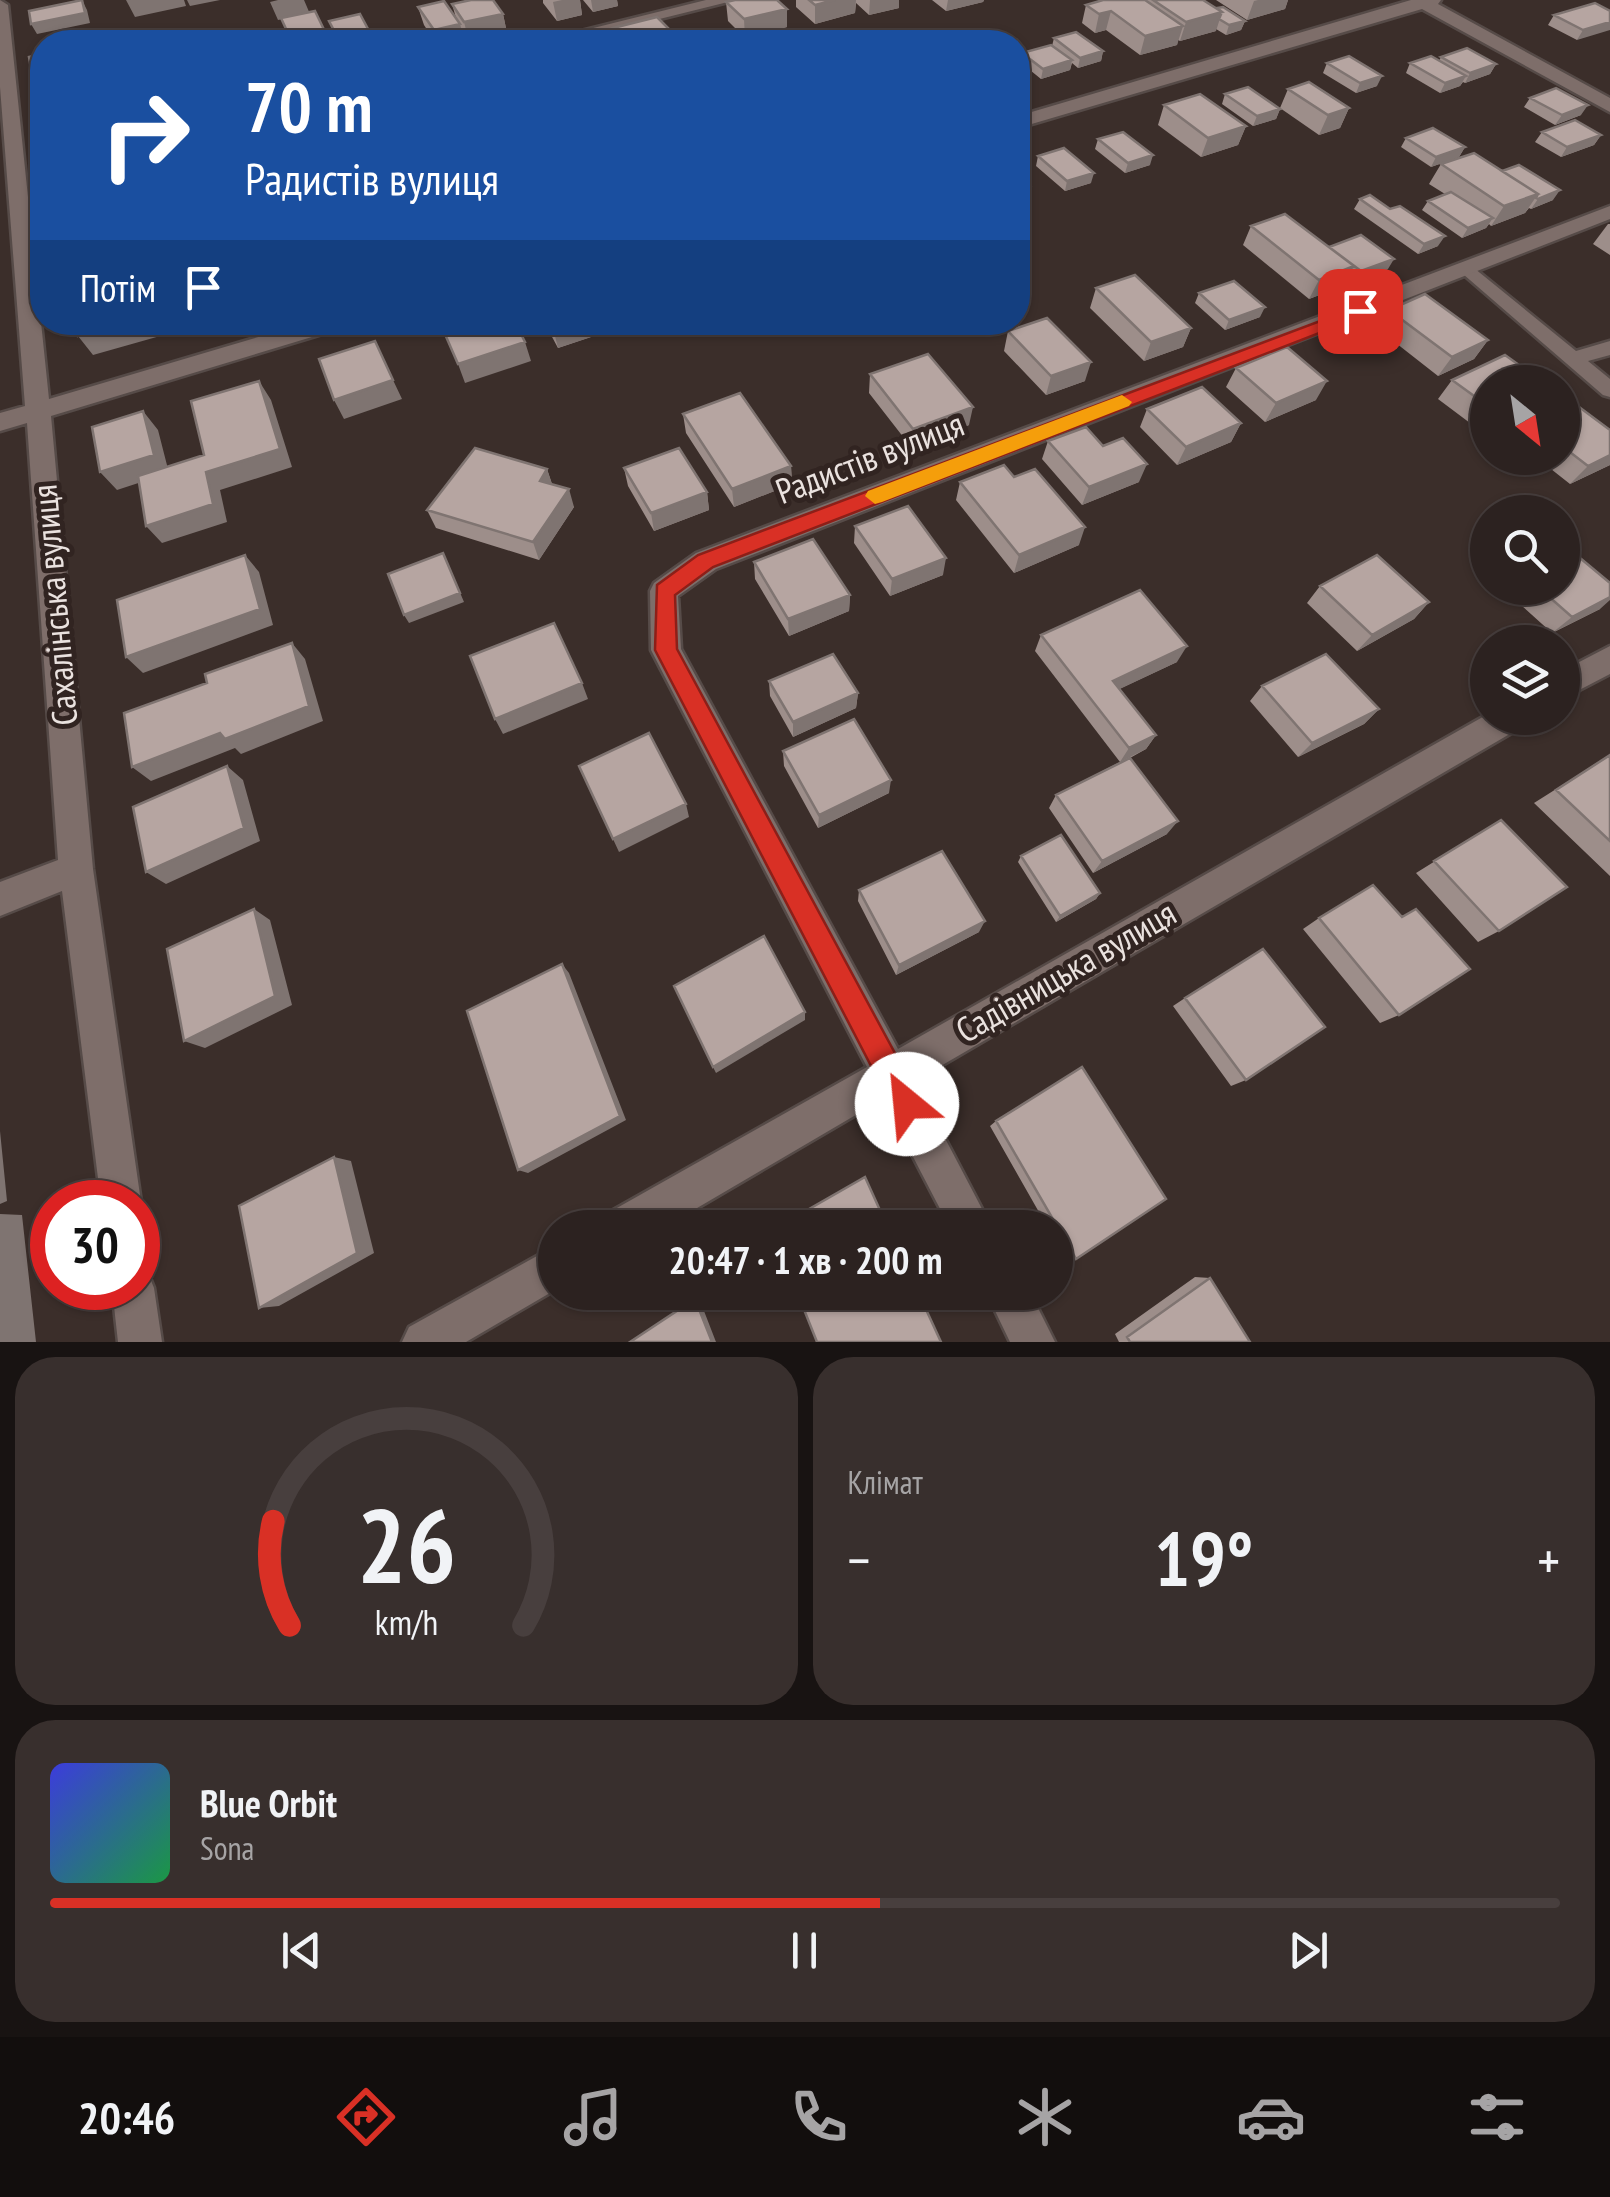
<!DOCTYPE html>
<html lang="uk">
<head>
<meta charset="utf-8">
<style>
  :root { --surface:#2c2220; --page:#382f2d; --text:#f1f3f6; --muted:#a6a4a5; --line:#483f3e; --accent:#d93025 }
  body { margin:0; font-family:"PT Sans Narrow",sans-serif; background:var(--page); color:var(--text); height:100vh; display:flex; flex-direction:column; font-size:38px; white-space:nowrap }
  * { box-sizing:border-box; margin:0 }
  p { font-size:32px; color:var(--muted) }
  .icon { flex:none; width:55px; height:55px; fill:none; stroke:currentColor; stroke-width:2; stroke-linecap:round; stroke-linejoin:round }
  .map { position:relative; height:1342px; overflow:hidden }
  .panel { display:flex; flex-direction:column; gap:15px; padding:15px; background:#181312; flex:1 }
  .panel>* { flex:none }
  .hud { position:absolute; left:30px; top:30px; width:1000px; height:305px; border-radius:40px; box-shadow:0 2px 8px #0004,0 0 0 2px var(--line); background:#1a4fa0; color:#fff; overflow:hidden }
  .needle { width:65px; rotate:150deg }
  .buttons { position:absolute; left:1470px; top:365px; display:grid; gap:20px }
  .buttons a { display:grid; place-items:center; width:110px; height:110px; border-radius:50%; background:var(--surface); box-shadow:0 2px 8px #0004,0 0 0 2px var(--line); font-size:50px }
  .speed { position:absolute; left:30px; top:1180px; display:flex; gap:20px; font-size:50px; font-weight:700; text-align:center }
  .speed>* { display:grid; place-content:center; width:130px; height:130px; border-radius:50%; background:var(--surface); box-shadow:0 2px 8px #0004,0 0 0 2px var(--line); line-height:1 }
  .speed .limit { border:15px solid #d22; background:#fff; color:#111 }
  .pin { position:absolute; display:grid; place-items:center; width:85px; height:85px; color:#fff; margin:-42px; border-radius:20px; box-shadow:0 5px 15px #0006 }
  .me { position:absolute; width:110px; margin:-55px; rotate:332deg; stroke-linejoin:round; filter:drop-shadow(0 0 8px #0008) }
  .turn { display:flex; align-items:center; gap:35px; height:210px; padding:0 50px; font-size:45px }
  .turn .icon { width:130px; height:130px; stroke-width:2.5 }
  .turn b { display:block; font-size:70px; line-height:85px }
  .then { display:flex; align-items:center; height:95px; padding:0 50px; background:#0003; gap:20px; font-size:38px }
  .big { font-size:75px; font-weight:600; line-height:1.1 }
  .panel .tile { flex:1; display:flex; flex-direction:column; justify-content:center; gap:15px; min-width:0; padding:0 35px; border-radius:40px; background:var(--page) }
  .panel .dial { align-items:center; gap:0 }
  .dial svg { height:260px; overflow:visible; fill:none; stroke:var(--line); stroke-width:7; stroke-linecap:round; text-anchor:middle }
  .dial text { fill:var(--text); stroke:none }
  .song { display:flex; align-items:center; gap:30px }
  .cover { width:120px; height:120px; border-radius:15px; background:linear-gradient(135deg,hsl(240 70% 55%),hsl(140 70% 35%)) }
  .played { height:10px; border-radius:5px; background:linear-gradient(90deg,var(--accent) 55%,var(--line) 55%) }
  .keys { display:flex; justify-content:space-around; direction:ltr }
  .heat { display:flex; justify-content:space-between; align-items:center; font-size:55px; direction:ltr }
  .panel .tiles { flex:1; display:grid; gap:15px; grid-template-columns:1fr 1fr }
  .tile:last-child { grid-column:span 2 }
  .trip { position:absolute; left:538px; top:1210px; width:535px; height:100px; border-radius:50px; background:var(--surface); box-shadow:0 2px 8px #0004,0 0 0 2px var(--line); font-weight:600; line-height:100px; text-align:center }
  .dock { display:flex; height:160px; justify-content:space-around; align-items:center; background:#120e0d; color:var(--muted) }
  .dock .icon { width:70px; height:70px }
  .dock .on { color:var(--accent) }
  .dock b { font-size:45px; color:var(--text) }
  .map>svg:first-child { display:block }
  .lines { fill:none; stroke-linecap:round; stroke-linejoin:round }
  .service-casing { stroke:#564b48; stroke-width:5 }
  .minor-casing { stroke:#564b48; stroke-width:5 }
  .service { fill:#7e6e6a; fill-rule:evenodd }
  .minor { fill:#7e6e6a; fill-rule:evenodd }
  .wall { fill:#9d8e8a }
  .shaded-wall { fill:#7f7471 }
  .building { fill:#b6a5a1; stroke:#7f7471; stroke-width:2.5 }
  .route { fill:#d93025; stroke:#8d1f18; stroke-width:2.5 }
  .slow { fill:#f59e0b }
  .labels { text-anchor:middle; stroke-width:10; stroke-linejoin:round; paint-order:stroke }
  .street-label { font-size:35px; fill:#eae2df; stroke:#312421 }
</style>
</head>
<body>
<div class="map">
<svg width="1610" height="1342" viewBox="0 0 1610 1342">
  <rect width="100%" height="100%" fill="#3b2e2a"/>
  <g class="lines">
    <defs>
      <path id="service" d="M1469,264L1576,351L1610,341V355L1588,361L1610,379V397L1603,395L1463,274L1460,270Z"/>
      <path id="minor" d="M0,0L8,5L49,399L309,322H348L345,327L51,416L93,869L141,1202L138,1211V1202H101L62,891L0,916V882L58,860L27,423L0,431V413L25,406L0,87Z
        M706,0H736L567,42H537Z
        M1411,0H1441L1438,4L1610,98V112L1422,9L1018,128V116Z
        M1610,206V219L716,569L678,596L681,649L898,1049L1488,714V718H1524L1520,728L915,1081L992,1228H950L883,1099L663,1228H603L608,1213L867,1067L651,650L650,591L654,583L696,553Z
        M1610,646V674L1562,699V671Z
        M555,1246V1290L466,1342H402L409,1327Z
        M138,1269L148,1273L154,1288L162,1342H118L112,1288H138Z
        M986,1292H1030L1055,1342H1010Z"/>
    </defs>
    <!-- service casing -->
    <use href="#service" class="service-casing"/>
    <!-- minor casing -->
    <use href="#minor" class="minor-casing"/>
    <!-- service -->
    <use href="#service" class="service"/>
    <!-- minor -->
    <use href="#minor" class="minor"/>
  </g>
  <!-- wall -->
  <path class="wall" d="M543,0H580L582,15L557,21L543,3Z
    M583,0H617L618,6L593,12Z
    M796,0H899V8L869,15L856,3L855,13L815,24L796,7Z
    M932,0H984L983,2L946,11Z
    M1103,0H1203L1217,8L1245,21L1241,30L1226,35L1216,29V31L1180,41L1178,40L1177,45L1140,55L1106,30L1095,33L1082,23L1086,5Z
    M1216,0H1288L1285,9L1247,20Z
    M726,2L787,27L745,38L728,21Z
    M452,4L503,14L507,33L469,41L461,29L465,42H435L424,25L418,7L456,18Z
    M1610,11L1577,40L1548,25L1554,15Z
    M1054,38L1103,51L1101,61L1078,68L1072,63L1070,70L1041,79L1020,62L1022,53L1052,46Z
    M1441,57L1496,64L1490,74L1465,83L1463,82L1460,86L1440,93L1406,73L1410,63L1439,61Z
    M1327,63L1377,86L1356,93L1323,73Z
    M1288,89L1349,108L1340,128L1319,135L1280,108Z
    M1225,94L1280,109L1276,119L1253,126L1222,104Z
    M1530,98L1581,115L1555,125L1524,107Z
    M1164,105L1246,126L1238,145L1201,157L1158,125Z
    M1542,132L1601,135L1594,145L1561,157L1535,142Z
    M1406,138L1465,147L1459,157L1431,167L1401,147Z
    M1098,139L1150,165L1125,173L1095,149Z
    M1038,156L1091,183L1065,191L1036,166Z
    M1441,164L1502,171L1553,200L1531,209L1529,208L1525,213L1491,226L1489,224L1486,228L1462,238L1422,210L1428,201L1445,194L1429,184Z
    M1360,199L1438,246L1418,254L1354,209Z
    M1608,224H1610V255L1593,244Z
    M1251,226L1328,247L1388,269L1356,281L1348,276L1343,286L1309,299L1243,245Z
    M1096,288L1191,328L1183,347L1144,361L1090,308Z
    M1199,293L1260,317L1225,330L1195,303Z
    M1389,310L1488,340L1474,359L1438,376L1378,329Z
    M544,322H607L609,331L558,348Z
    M1008,331L1085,381L1046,395L1004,351Z
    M1236,368L1316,400L1265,422L1226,387Z
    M870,374L969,425L911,447L869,393Z
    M1452,380L1488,382V429L1482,432L1438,399Z
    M1562,405L1610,430V465L1570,484L1537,458H1562Z
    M1147,409L1241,423L1231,442L1177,465L1140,427Z
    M683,414L791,466L792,484L734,507L686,433Z
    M1048,441L1139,482L1082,505L1042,459Z
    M624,468L707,492L709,510L654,531L628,486Z
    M547,469L552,484L574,507L539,560L436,528L427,510Z
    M1014,477L1079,545L1014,573L956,500L960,482Z
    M855,526L943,575L890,596L854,543Z
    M754,562L850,595L849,611L789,636L755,579Z
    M1320,586L1429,602L1414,619L1357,651L1307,603Z
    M1502,588H1562L1600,609L1552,633Z
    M1041,635L1177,662L1119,689L1156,735L1146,749L1130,758L1167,834L1093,873L1049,808L1056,795L1120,762L1035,651Z
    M769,681L858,693L856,708L793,737L770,696Z
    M1262,686L1379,709L1364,724L1298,757L1250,701Z
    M783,751L889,793L818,828L784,766Z
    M1610,755V876L1534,803Z
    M1501,820L1499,931L1478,942L1416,873Z
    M1021,856L1100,893L1096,899L1056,922L1018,862Z
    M859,890L979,932L896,975L858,901Z
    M1319,918L1399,1015L1380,1023L1303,929Z
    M1185,998L1246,1080L1231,1086L1173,1006Z
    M996,1121L1076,1259L1066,1260L1055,1240V1228H1048L990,1126Z
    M1195,1277L1210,1278L1250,1342H1119L1115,1334Z"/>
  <!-- shaded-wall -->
  <path class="shaded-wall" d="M82,0L87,10L90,23L37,34L31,24Z
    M126,0H184L186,6L135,17Z
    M187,0H220L190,6Z
    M278,0H304L310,14L278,20L270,2Z
    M562,0H580L582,15L557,21L553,2Z
    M591,0H617L618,6L593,12Z
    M835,0H856L855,13L815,24V5Z
    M870,0H899V8L869,15Z
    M948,0H984L983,2L946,11Z
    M1258,0H1288L1285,9L1247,20L1254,1Z
    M787,9V27L745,38L744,19Z
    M1111,11L1106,30L1095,33L1099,14Z
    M1222,12L1216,31L1180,41L1186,22Z
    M503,14L507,33L469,41L464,22Z
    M1245,21L1241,30L1226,35L1229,25Z
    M1610,22V30L1577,40L1583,30Z
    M460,24L465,42H438L434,30Z
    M1183,26L1177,45L1140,55L1145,36Z
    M674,34L675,42H641Z
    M1103,51L1101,61L1078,68L1080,58Z
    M1072,60L1070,70L1041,79L1043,69Z
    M1496,64L1490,74L1465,83L1470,73Z
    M1382,76L1377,86L1356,93L1360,83Z
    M1466,76L1460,86L1440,93L1445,83Z
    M42,79V96L33,82Z
    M1588,105L1581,115L1555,125L1562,115Z
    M1349,108L1340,128L1319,135L1328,115Z
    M1280,109L1276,119L1253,126L1257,116Z
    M1246,126L1238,145L1201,157L1208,138Z
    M1601,135L1594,145L1561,157L1567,147Z
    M1465,147L1459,157L1431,167L1436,157Z
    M1153,155L1150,165L1125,173L1128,163Z
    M1094,173L1091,183L1065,191L1067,181Z
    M1030,186L1028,196L1018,199V190Z
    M1560,190L1553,200L1531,209L1538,199Z
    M1538,194L1525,213L1491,226L1504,206Z
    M1493,218L1486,228L1462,238L1468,228Z
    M1445,236L1438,246L1418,254L1424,244Z
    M1394,259L1388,269L1356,281L1361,271Z
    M1354,266L1343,286L1309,299L1319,280Z
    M1265,307L1260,317L1225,330L1229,320Z
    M127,322H198L199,325L93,355L78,336Z
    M572,322H607L609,331L558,348L553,328Z
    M1191,328L1183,347L1144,361L1151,342Z
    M1488,340L1474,359L1438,376L1452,357Z
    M525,342L531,361L465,383L458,364Z
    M1091,362L1085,381L1046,395L1051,376Z
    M393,380L402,399L344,419L334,400Z
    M259,381L271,400L292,467L220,490L227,522L162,543L146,526L206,472Z
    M1327,381L1316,400L1265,422L1276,403Z
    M973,407L969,425L911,447L913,429Z
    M143,411L158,430L169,473L117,490L100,472Z
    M1241,423L1231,442L1177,465L1186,447Z
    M1610,455V465L1570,484L1588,466Z
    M1147,464L1139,482L1082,505L1089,487Z
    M791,466L792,484L734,507L732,489Z
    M547,469L553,487L540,481Z
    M569,489L574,507L539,560L533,542Z
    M707,492L709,510L654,531L651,513Z
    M1085,527L1079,545L1014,573L1019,555Z
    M245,555L259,572L273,625L143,673L126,657Z
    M946,558L943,575L890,596L892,579Z
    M447,562L464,602L409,623L404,615Z
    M850,595L849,611L789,636L788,619Z
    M1610,597V600L1600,609L1552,633L1572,617Z
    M1429,602L1414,619L1357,651L1372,635Z
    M292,643L305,659L323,721L241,754L235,748L151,781L132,767Z
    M1187,646L1177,662L1105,696L1113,681Z
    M582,683L588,699L503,734L495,719Z
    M858,693L856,708L793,737V722Z
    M1379,709L1364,724L1298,757L1312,743Z
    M1156,735L1146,749L1120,762L1129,748Z
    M227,766L243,780L260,841L166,884L146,872Z
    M891,780L889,793L818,828L819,815Z
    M686,804L689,817L619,852L613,839Z
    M1178,821L1167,834L1093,873L1102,861Z
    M1100,893L1096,899L1056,922L1060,916Z
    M254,909L270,920L292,1005L205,1048L184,1041Z
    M985,921L979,932L896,975L899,965Z
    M562,964L569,973L626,1120L528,1173L518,1170Z
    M805,1012V1020L716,1073L713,1067Z
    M0,1131L7,1201L0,1204Z
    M334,1157L351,1161L374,1253L279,1306L259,1308Z
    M0,1214L22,1215L36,1342H0Z
    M699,1298L716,1342H712L695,1299Z"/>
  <!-- building -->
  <path class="building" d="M82,0L85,13L31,24L29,11Z
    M471,0H493L503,14L464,22L452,4Z
    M735,0H777L787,9L744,19L726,2Z
    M809,0H835L815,5Z
    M1103,0H1145L1183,26L1145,36L1111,11L1099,14L1086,5Z
    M1153,0H1203L1222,12L1186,22Z
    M444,1L460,24L434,30L418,7Z
    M1595,3L1610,11V22L1583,30L1554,15Z
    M1223,7L1245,21L1229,25L1219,19L1222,12L1217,8Z
    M315,11L330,42H292L281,18Z
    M360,14L375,42H340L329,21Z
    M657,17L674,34L641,42H626L613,28Z
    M610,29L621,42H575L572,38Z
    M735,30L747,42H705L701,38Z
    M969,31L984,42H934L932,41Z
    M1076,32L1103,51L1080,58L1054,38Z
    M241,36L244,42H212Z
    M1051,45L1072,60L1043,69L1022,53Z
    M1467,48L1496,64L1470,73L1441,57Z
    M42,54V79L33,82L29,57Z
    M1349,56L1382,76L1360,83L1327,63Z
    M1431,56L1466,76L1445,83L1410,63Z
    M1309,82L1349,108L1328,115L1288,89Z
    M42,85V120L38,86Z
    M1248,87L1280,109L1257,116L1225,94Z
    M1556,88L1588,105L1562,115L1530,98Z
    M1200,94L1246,126L1208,138L1164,105Z
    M1575,120L1601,135L1567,147L1542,132Z
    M1433,128L1465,147L1436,157L1406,138Z
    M1123,132L1153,155L1128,163L1098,139Z
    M1064,148L1094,173L1067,181L1038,156Z
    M1474,153L1538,194L1504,206L1441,164Z
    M1519,165L1560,190L1538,199L1536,198L1538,194L1502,171Z
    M1018,174L1030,186L1018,190Z
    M1451,192L1493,218L1468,228L1428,201Z
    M1370,195L1390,209L1400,206L1445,236L1424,244L1360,199Z
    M1285,214L1354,266L1319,280L1251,226Z
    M1361,235L1394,259L1361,271L1329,247Z
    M1135,275L1191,328L1151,342L1096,288Z
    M1234,281L1265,307L1229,320L1199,293Z
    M1425,294L1488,340L1452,357L1389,310Z
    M1047,318L1091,362L1051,376L1008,331Z
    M76,322H127L78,336Z
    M447,322H515L525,342L458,364L441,325Z
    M549,322H572L553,328Z
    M375,341L393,380L334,400L319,359Z
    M1287,347L1327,381L1276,403L1236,368Z
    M928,354L973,407L913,429L870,374Z
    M1505,355L1543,382H1488V406L1452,380Z
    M259,381L280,449L206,472L213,504L146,526L138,476L204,455L191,401Z
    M1202,387L1241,423L1186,447L1147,409Z
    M740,393L791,466L732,489L683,414Z
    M1571,401L1610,430V455L1588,466L1562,446V405Z
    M143,411L154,455L100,472L92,427Z
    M1086,427L1103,446L1123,438L1147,464L1089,487L1048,441Z
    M475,448L547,469L540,481L569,489L533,542L427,510Z
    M679,448L707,492L651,513L624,468Z
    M1004,465L1014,477L1035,469L1085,527L1019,555L960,482Z
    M908,506L946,558L892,579L855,526Z
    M813,539L850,595L788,619L754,562Z
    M1562,543L1610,583V597L1572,617L1539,588H1562Z
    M443,553L460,593L404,615L388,574Z
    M245,555L260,609L126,657L117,600Z
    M1377,555L1429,602L1372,635L1320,586Z
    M1140,590L1187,646L1113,681L1156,735L1129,748L1041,635Z
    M554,623L582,683L495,719L470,656Z
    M292,643L309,706L225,739L220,733L132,767L124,713L207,683L205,674Z
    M833,654L858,693L793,722L769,681Z
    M1326,654L1379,709L1312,743L1262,686Z
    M854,719L891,780L819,815L783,751Z
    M649,733L686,804L613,839L579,766Z
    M1610,755V841L1556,790Z
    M1130,758L1178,821L1102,861L1056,795Z
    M227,766L244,828L146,872L133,807Z
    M1501,820L1567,887L1499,931L1434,861Z
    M1061,835L1100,893L1060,916L1021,856Z
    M942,851L985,921L899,965L859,890Z
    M1373,885L1402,917L1416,909L1470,969L1399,1015L1319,918Z
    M254,909L275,996L184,1041L167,949Z
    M764,936L805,1012L713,1067L674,986Z
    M1263,949L1325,1027L1246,1080L1185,998Z
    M562,964L620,1116L518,1170L467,1011Z
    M1082,1067L1166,1199L1076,1259L996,1121Z
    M334,1157L357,1253L259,1308L239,1206Z
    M865,1177L888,1228H776Z
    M1210,1278L1250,1342H1130L1127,1337Z
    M797,1292H918L941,1342H817Z
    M695,1299L712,1342H630Z"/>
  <!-- route -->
  <path class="route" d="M1360,306L1366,307V315L713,567L675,595L677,649L917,1094L921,1104L917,1114L907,1119L896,1114L655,650L657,585L698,555Z"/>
  <!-- slow -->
  <path class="slow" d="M1122,395L1132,402L1129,406L882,502L875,504L865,496L868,491Z"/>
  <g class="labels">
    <!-- street labels -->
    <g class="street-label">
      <text transform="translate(870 458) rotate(-21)" y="12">Радистів вулиця</text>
      <text transform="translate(55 605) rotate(-95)" y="12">Сахалінська вулиця</text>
      <text transform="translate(1066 972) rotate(-30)" y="12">Садівницька вулиця</text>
    </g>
  </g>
</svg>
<div class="buttons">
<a><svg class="needle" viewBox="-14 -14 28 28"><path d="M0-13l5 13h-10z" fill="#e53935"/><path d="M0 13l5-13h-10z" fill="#a6a4a5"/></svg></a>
<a><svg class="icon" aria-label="search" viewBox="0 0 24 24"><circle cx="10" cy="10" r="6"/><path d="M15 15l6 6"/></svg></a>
<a><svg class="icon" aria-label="layers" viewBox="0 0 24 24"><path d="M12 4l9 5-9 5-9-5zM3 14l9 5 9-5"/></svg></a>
</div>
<div class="speed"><div class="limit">30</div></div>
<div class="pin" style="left:1360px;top:311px;background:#d93025"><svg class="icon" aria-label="arrive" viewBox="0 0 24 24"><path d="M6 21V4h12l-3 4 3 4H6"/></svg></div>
<svg class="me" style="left:907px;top:1104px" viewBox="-20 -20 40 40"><circle r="19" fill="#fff"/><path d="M0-13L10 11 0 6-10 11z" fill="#d93025"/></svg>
<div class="trip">20:47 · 1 хв · 200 m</div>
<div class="hud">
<div class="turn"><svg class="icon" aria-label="right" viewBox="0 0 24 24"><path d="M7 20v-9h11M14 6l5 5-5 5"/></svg><div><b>70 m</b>Радистів вулиця</div></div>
<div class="then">Потім<svg class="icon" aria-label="arrive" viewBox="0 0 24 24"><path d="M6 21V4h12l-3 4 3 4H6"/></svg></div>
</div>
</div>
<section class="panel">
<div class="tiles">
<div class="tile dial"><svg viewBox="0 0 100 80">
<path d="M14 69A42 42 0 1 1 86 69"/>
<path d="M14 69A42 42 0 0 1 9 37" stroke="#d93025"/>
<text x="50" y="56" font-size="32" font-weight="700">26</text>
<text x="50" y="72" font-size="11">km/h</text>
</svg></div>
<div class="tile"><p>Клімат</p>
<div class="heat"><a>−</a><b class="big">19°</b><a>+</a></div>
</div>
<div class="tile">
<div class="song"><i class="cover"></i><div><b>Blue Orbit</b><p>Sona</p></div></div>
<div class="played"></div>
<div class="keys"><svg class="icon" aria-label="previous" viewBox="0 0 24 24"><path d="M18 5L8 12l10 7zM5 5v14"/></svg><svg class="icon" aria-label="pause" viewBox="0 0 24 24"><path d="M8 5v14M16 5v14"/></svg><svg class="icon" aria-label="next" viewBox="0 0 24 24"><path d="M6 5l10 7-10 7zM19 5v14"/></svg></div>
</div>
</div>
</section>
<nav class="dock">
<b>20:46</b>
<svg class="icon on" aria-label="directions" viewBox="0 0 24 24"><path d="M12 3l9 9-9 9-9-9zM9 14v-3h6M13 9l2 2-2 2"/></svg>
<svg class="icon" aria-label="music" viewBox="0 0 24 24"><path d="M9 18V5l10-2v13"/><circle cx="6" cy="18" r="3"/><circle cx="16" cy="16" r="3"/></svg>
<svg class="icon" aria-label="phone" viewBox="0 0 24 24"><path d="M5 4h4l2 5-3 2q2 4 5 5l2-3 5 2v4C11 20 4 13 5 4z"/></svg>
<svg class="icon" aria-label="climate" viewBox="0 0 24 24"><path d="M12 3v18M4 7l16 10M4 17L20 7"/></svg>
<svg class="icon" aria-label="car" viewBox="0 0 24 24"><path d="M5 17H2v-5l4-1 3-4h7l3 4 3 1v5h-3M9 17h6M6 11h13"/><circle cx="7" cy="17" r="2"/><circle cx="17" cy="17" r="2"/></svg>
<svg class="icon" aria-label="filters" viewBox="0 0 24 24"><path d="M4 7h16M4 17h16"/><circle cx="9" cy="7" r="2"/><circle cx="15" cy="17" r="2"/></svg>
</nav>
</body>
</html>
